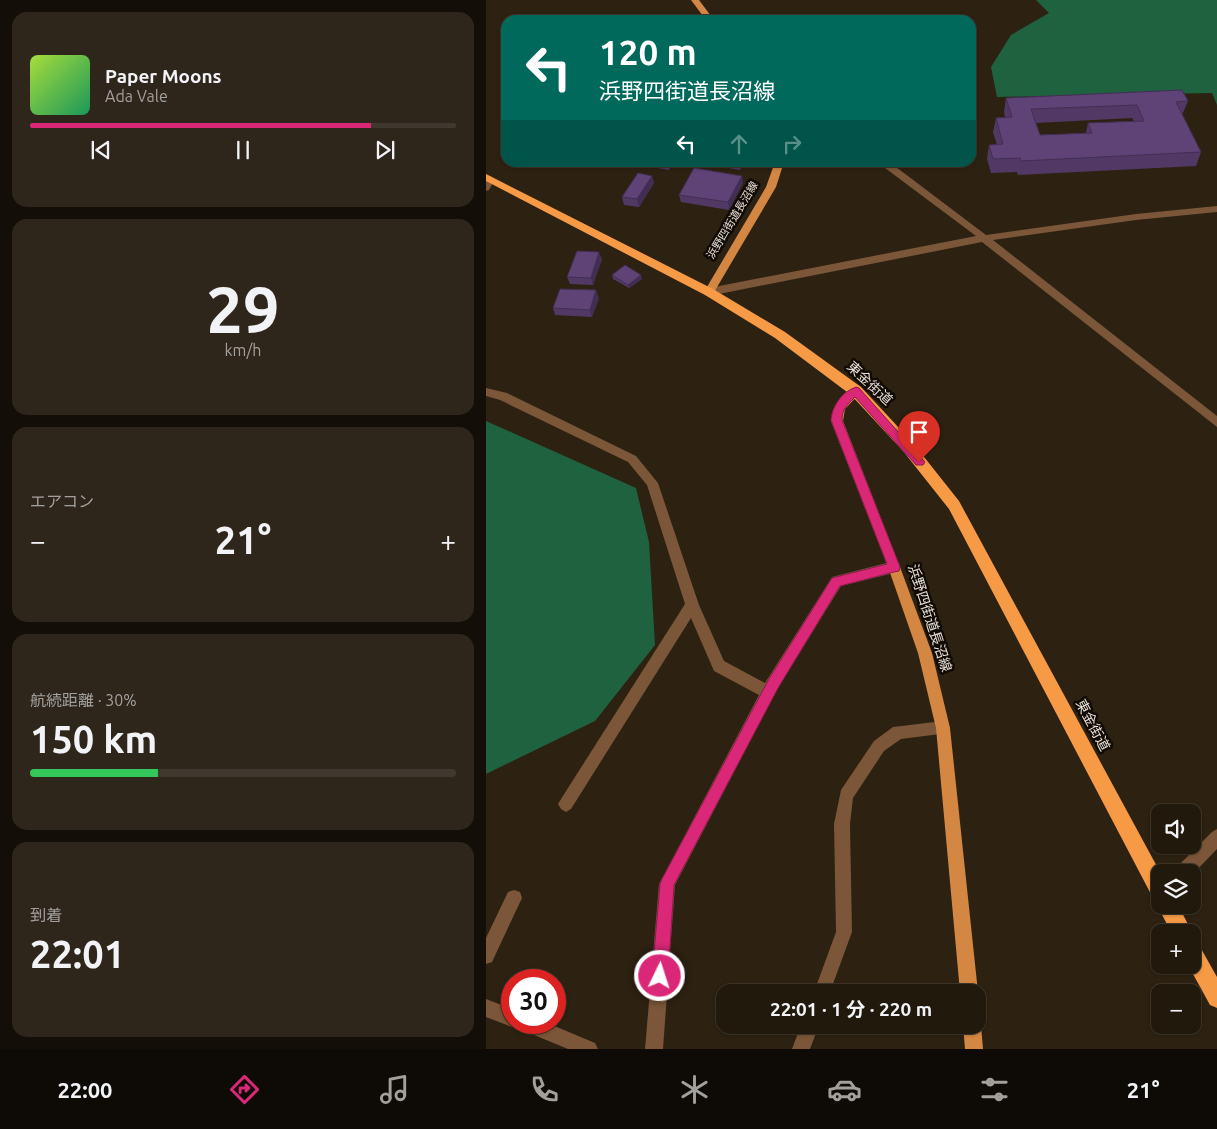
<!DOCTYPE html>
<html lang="ja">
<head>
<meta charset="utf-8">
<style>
  :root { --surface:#22190d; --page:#2e261b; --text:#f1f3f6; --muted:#a2a09d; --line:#3f382e; --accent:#db2777 }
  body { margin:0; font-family:Ubuntu,"Noto Sans JP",sans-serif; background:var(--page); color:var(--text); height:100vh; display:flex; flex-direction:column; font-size:19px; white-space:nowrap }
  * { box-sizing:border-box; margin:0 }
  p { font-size:16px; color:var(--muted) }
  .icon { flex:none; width:28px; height:28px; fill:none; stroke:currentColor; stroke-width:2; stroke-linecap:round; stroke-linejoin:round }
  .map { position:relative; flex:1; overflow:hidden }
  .details { display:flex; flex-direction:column; gap:12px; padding:12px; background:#130e07; width:486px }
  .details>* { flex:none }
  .banner { position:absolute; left:15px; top:15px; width:475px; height:152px; border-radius:15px; box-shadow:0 1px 4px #0004,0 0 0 1px var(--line); background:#00695c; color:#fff; overflow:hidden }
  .tools { position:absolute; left:665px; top:804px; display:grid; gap:10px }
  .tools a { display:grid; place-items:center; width:50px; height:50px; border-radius:10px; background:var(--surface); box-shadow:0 1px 4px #0004,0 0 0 1px var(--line); font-size:25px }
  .speed { position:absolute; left:15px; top:969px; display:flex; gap:10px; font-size:25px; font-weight:700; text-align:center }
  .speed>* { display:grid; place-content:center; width:65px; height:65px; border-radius:50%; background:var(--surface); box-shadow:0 1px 4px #0004,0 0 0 1px var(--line); line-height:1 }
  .speed .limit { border:8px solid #d22; background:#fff; color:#111 }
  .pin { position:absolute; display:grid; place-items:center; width:42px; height:42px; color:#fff; margin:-51px -21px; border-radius:50% 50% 50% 0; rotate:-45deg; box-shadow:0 0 5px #0007 }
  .pin .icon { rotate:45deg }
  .me { position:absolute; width:55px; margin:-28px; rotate:4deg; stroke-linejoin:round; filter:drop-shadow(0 0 4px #0008) }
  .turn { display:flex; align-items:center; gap:18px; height:105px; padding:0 15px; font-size:22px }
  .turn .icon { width:65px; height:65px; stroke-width:2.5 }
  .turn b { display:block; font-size:35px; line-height:42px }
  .lanes { display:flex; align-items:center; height:48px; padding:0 15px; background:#0003; justify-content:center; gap:25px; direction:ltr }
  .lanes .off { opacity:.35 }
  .big { font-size:38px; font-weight:700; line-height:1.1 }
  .details .widget { flex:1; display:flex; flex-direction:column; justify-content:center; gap:8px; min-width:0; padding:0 18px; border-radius:15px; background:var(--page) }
  .details .dial { align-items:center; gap:0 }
  .dial b { font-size:65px; line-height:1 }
  .song { display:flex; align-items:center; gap:15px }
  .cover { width:60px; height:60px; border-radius:8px; background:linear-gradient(135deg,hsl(80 70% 55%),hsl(150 70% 35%)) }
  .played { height:5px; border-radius:2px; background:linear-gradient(90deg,var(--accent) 80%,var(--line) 80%) }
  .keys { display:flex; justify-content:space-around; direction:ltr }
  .heat { display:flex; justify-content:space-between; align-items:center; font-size:28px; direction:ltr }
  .charge { height:8px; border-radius:4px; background:linear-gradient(90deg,#34c759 30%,var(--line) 0) }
  .trip { position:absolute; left:230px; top:984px; width:270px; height:50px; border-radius:15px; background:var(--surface); box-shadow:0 1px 4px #0004,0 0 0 1px var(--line); font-weight:700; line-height:50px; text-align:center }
  .tab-bar { display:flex; height:80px; justify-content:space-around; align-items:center; background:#0e0a05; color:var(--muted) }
  .tab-bar .icon { width:35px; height:35px }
  .tab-bar .on { color:var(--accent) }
  .tab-bar b { font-size:22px; color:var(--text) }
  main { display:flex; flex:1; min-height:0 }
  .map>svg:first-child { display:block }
  .forest { fill:#1f6240 }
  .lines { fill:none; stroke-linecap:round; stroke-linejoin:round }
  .minor { fill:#7b5638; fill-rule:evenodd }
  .major { fill:#d48743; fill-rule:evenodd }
  .highway { fill:#f79a45; fill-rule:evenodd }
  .wall { fill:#523965; fill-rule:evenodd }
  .shaded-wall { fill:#422e53 }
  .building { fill:#5f4276; stroke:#422e53; fill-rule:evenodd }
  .route { fill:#db2777; stroke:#8e194d }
  .labels { text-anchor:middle; stroke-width:5; stroke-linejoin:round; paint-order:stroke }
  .far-street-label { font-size:11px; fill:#e9e0d7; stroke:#110b06 }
  .street-label { font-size:14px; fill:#e9e0d7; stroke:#110b06 }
</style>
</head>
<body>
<main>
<section class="details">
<div class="widget">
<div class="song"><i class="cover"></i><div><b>Paper Moons</b><p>Ada Vale</p></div></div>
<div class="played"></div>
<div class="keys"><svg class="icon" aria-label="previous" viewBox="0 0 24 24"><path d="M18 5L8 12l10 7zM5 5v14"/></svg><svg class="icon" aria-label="pause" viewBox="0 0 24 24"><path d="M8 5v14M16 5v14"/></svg><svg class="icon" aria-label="next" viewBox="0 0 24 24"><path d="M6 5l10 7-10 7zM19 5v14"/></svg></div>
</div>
<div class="widget dial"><b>29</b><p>km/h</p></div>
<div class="widget"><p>エアコン</p>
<div class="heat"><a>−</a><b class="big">21°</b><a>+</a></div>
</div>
<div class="widget"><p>航続距離 · 30%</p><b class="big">150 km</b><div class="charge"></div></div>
<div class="widget"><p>到着</p><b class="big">22:01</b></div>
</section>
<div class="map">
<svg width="731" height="1049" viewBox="0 0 731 1049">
  <rect width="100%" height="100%" fill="#2d2111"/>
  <!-- forest -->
  <path class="forest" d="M550,0H731V105L726,93L511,97L505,67L525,35L563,13Z
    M0,421L150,488L163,542L169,645L109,721L0,774Z"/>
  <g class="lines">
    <!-- minor -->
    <path class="minor" d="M391,162H402L414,170L500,235L650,214L731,206V212L650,220L507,240L731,416V427L496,242L223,296L219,294L218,292L223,288L490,236Z
      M4,176L9,179L3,190L0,191V178Z
      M0,388L21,393L150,456L172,483L213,605L238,661L279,683L346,577L408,561L413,563L414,567L413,571L408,573L355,586L292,688L189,885L177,1049H159L173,884L273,695L228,671L205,618L85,809L80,812L75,809L72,804L75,799L199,604L161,485L142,462L14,400L0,396Z
      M457,721L462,723L464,728L462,733L415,739L398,751L367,798L364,824L366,932L344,992H328L350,932L348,824L355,790L388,741L407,727Z
      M731,829V849L706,875V872H690L692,866L726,832Z
      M28,890L34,892L36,898L6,962L0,964V938L22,892Z
      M0,999L26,1009V1022H59L109,1043L112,1049H82L31,1028L30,1025L26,1027L0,1017Z
      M315,1025H333L324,1049H306Z"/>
    <!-- major -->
    <path class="major" d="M205,0H213L228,20H220Z
      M289,162H298L290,187L227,294H219L218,292L280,187Z
      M370,387L376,391L359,409L357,421L414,567L446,653L464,728L492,992L491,993L474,992L450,728L432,653L402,567L345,421C346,407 356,391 370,387Z
      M491,1019L495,1025L497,1049H479L477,1025H491Z"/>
    <!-- highway -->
    <path class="highway" d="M0,174L227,289L299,332L375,387L427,443L473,501L674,872V905H692L706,932H685L671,905L673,900L667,898L463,509L417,451L365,395L289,338L219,295L0,181Z
      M706,942L713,945L731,977V1008L724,1005L702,965H706Z"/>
  </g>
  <!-- wall -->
  <path class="wall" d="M520,98L702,101L696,115L715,152L710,166L532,175L531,172L505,173L501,159L503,145H511L507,132L510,118L519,117L518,112ZM646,118L648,121L602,123L600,133L554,135L550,123Z
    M166,162H188L183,170L166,167Z
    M207,162H259L254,170Z
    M166,176L168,183L153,207L138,205L136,197Z
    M257,183L243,210L195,202L193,195Z
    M116,259L107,285L84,284L81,277Z
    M126,275L156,279L143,288L127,279Z
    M113,298L106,317L69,315L67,308Z"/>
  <!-- shaded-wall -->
  <path class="shaded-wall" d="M185,162H188L183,170V166Z
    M253,162H259L254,170L253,163Z
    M166,176L168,183L153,207L151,199Z
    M256,176L257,183L243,210L242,202Z
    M113,252L116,259L107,285L105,278Z
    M155,275L156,279L143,288L142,285Z
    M110,290L113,298L106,317L104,310Z"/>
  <!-- building -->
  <path class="building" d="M696,90L702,101L690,102L715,152L535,161L534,158L507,159L503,145L517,144L510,118L526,117L520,98ZM651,105L658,121L602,123L606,133L554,135L545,109Z
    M185,162L183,166L165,163L166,162Z
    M208,168L256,176L242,202L193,195Z
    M152,173L166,176L151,199L136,197Z
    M91,251L113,252L105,278L81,277Z
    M139,265L155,275L142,285L126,275Z
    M74,289L110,290L104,310L67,308Z"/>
  <!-- route -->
  <path class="route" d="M370,387L373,388L439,462L437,465H430L369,397C361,405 356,409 356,420L414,567L413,571L408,572L354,586L292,688L188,885L182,976L179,981L174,983L169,981L166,976L174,884L176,879L283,679L346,578L401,564L345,420C346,406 356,392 370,387Z"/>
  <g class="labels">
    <!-- far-street labels -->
    <g class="far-street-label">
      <text transform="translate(246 220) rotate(-59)" y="4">浜野四街道長沼線</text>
    </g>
    <!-- street labels -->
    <g class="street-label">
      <text transform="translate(384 383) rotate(43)" y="5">東金街道</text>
      <text transform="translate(444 618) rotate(72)" y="5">浜野四街道長沼線</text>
      <text transform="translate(607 725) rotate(62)" y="5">東金街道</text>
    </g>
  </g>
</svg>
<div class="tools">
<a><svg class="icon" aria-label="sound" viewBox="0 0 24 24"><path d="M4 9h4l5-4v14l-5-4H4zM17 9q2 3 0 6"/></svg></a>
<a><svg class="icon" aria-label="layers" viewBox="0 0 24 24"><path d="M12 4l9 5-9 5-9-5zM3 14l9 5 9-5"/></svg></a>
<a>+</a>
<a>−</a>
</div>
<div class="speed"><div class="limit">30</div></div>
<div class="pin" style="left:433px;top:462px;background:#d93025"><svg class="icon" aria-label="arrive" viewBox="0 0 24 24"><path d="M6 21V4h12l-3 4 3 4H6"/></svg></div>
<svg class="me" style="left:174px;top:976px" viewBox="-20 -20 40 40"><circle r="17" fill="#db2777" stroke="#fff" stroke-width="3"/><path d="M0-11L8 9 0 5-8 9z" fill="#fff"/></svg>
<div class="trip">22:01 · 1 分 · 220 m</div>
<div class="banner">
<div class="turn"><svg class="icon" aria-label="left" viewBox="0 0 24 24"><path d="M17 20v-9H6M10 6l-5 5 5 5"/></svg><div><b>120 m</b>浜野四街道長沼線</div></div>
<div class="lanes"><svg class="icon" aria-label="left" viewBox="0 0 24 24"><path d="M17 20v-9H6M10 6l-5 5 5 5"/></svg><svg class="icon off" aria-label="ahead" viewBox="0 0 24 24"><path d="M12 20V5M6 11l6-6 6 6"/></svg><svg class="icon off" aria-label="right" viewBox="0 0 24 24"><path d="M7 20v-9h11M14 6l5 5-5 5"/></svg></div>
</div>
</div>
</main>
<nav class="tab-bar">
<b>22:00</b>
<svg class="icon on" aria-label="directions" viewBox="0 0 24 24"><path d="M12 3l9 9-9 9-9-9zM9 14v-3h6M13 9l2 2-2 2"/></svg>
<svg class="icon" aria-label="music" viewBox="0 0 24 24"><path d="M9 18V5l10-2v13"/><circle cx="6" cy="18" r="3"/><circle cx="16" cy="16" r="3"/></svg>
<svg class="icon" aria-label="phone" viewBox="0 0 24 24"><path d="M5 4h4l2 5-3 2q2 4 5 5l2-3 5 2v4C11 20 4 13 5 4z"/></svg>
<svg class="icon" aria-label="climate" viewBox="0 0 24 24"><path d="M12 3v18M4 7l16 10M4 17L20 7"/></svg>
<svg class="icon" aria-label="car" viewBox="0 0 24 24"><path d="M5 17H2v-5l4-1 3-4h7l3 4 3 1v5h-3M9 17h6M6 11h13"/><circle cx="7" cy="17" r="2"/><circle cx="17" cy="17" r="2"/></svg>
<svg class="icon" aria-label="filters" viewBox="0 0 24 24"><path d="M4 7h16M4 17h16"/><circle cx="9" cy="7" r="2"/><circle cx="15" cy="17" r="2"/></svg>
<b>21°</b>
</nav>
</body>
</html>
